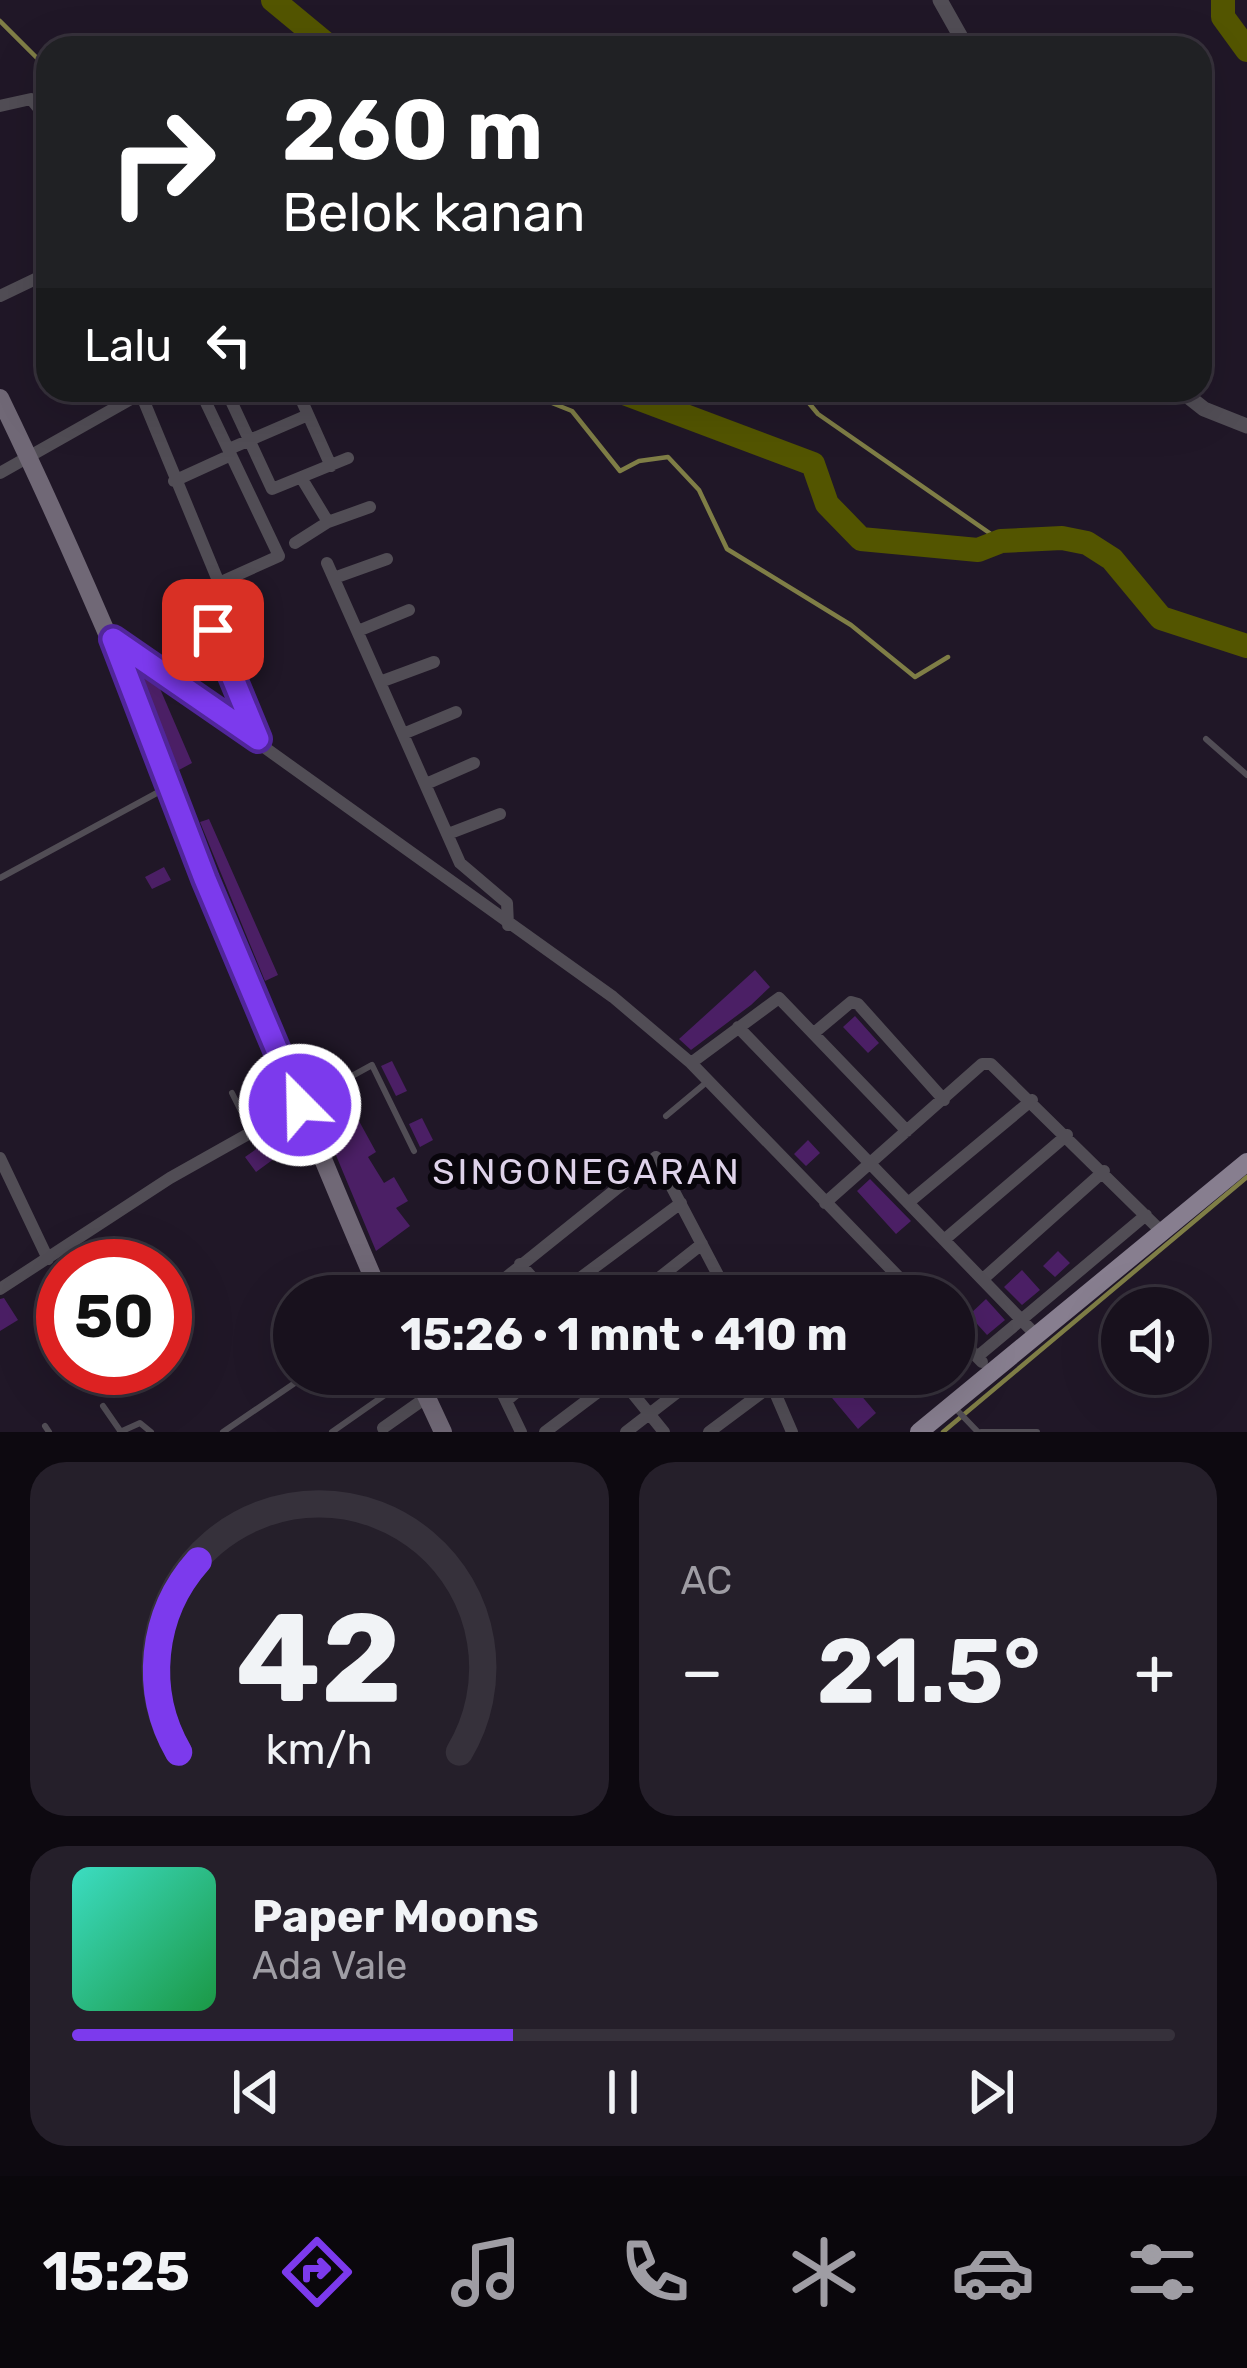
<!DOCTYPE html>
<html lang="id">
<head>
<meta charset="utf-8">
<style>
  :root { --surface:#18111d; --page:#251f2a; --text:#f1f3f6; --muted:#9f9da4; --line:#36313b; --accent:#7c3aed }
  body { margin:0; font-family:Rubik,sans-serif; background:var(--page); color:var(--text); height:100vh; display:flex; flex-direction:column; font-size:45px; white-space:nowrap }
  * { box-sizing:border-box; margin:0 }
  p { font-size:39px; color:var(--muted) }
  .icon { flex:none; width:66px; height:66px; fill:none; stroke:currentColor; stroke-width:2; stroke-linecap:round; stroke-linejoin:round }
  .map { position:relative; height:1432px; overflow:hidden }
  .sheet { display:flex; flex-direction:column; gap:30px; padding:30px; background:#0d0910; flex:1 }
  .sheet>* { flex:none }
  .hud { position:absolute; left:36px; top:36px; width:1176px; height:366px; border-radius:36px; box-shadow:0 12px 48px #0002,0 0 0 3px var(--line); background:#202124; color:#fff; overflow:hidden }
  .tools { position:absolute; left:1101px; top:1287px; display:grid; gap:24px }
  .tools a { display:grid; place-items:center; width:108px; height:108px; border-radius:50%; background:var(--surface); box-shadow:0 12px 48px #0002,0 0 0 3px var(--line); font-size:60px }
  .speed { position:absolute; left:36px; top:1239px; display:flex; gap:24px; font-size:60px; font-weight:700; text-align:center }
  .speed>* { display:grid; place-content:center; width:156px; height:156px; border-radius:50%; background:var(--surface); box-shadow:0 12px 48px #0002,0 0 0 3px var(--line); line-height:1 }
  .speed .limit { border:18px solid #d22; background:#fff; color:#111 }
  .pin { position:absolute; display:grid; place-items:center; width:102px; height:102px; color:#fff; margin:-51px; border-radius:24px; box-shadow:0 6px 18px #0006 }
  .me { position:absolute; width:132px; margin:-66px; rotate:337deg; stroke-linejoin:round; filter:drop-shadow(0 0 9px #0008) }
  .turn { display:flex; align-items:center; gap:42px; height:252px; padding:0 48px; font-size:54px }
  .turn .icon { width:156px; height:156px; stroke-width:2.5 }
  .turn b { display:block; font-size:84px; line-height:102px }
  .then { display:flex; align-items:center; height:114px; padding:0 48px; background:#0003; gap:24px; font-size:45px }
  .big { font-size:90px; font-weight:700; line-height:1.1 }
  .sheet .widget { flex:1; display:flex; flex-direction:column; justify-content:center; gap:18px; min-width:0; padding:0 42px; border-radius:36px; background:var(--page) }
  .sheet .dial { align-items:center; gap:0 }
  .dial svg { height:312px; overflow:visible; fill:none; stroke:var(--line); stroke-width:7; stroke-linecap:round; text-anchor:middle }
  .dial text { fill:var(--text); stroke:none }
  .song { display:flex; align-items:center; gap:36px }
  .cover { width:144px; height:144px; border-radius:18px; background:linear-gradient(135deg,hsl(170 70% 55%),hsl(140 70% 35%)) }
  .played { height:12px; border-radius:6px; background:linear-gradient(90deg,var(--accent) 40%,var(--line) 40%) }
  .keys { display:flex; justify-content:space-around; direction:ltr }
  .heat { display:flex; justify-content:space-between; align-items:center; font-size:66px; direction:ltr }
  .sheet .tiles { flex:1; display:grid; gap:30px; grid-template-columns:1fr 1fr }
  .widget:last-child { grid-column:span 2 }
  .trip { position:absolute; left:273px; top:1275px; width:702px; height:120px; border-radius:60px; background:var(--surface); box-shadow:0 12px 48px #0002,0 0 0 3px var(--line); font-weight:700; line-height:120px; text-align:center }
  .dock { display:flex; height:192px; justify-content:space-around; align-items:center; background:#0a070c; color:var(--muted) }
  .dock .icon { width:84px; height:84px }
  .dock .active { color:var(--accent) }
  .dock b { font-size:54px; color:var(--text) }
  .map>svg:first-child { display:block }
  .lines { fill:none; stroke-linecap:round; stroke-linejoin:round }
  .stream { stroke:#7f7e46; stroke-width:4.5 }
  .river { stroke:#535500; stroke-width:24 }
  .building { fill:#4b1f65 }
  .service { stroke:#514d55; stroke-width:6 }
  .minor { stroke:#514d55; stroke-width:12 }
  .tertiary { stroke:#514d55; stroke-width:15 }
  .secondary { stroke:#706876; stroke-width:18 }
  .primary { stroke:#877e8f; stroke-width:18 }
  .route-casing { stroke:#51269a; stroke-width:30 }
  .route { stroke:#7c3aed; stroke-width:21 }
  .labels { text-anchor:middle; stroke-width:12; stroke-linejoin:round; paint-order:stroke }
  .quarter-label { font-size:36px; letter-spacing:3px; fill:#ded2e9; stroke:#08050b }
</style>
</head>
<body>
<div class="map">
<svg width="1247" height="1432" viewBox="0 0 1247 1432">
  <rect width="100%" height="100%" fill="#201727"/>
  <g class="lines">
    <!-- stream -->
    <path class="stream" d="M0,21L48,69
      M545,390L552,403L572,411L620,471L639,461L668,457L699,490L727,549L851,625L915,677L948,657
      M798,390L818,414L1001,541
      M943,1432L1247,1177"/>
    <!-- river -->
    <path class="river" d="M273,0L331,48
      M1223,0V17L1247,50
      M616,390L813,464L827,504L861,539L978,550L1001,541L1062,538L1087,543L1112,559L1161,618L1247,646"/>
  </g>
  <!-- building -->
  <path class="building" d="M138,672L158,684L192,763L179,770Z
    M209,819L278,975L265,981L200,822Z
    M164,867L171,880L152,889L145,877Z
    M755,970L770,987L751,1005L691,1050L679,1039Z
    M855,1016L879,1043L868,1053L843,1027Z
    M392,1061L407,1091L396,1096L381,1066Z
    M269,1075L277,1091L250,1105L242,1088Z
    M342,1090L376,1152L368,1157L384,1183L394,1177L408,1201L396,1208L410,1226L376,1251L315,1105Z
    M422,1118L433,1140L420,1147L409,1124Z
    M276,1135L286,1150L256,1172L245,1157Z
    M808,1140L820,1153L806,1166L794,1154Z
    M870,1179L911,1221L896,1234L857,1191Z
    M1058,1251L1070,1263L1055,1277L1043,1266Z
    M1022,1270L1040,1290L1022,1305L1004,1287Z
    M4,1298L18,1320L0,1331V1299Z
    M986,1299L1005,1320L987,1335L969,1315Z
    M823,1374H843L876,1413L858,1429L817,1380Z"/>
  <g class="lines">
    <!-- service -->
    <path class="service" d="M213,630L256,736
      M1206,739L1247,775
      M0,878L166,788
      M232,1093L251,1131
      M301,1104L372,1065L414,1151
      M666,1116L708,1081
      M103,1406L121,1432
      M954,1407L978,1432
      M45,1426L49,1432
      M120,1432L140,1423L151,1432
      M223,1432L308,1374
      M332,1432L412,1376
      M981,1432H1037"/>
    <!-- minor -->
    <path class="minor" d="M0,106L31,99L48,120
      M0,296L48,273
      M226,390L272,489L348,458
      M297,390L331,466
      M141,394L219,583L279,556L200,390
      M229,449L308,415
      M0,473L145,391
      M302,479L328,522
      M174,481L231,455
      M295,543L328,522L370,507
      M327,563L460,863L507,903L508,925
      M334,578L387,559
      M219,583L227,603
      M358,631L409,610
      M113,639L613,997L691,1063
      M380,682L434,662
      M403,734L456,712
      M426,784L474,763
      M448,834L500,814
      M738,1027L1036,1335
      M814,1033L851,1002L858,1004L944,1100
      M907,1131L779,998L691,1063L917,1296
      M0,1158L48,1259
      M825,1203L982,1064H991L1164,1234
      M908,1203L1032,1100
      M944,1240L1067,1135
      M520,1264L549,1296
      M983,1279L1104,1171
      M0,1289L170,1178L300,1105
      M483,1296L656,1157L729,1296
      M556,1296L681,1203
      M636,1296L702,1244
      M954,1333L982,1362
      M977,1357L1146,1215
      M493,1374L521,1432
      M617,1374L664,1432
      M767,1374L792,1432
      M506,1401L538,1374
      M383,1428L427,1397
      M545,1432L622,1374
      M626,1432L701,1374
      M709,1432L772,1385"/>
    <!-- tertiary -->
    <path class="tertiary" d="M940,0L967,48
      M1180,390L1204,409L1247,426"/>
    <!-- secondary -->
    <path class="secondary" d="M0,398C142,691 251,998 381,1296
      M416,1374L443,1432"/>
    <!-- primary -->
    <path class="primary" d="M919,1432L1247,1162"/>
  </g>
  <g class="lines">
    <defs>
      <path id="route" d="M213,630L258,739L113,639L205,879L300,1105"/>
    </defs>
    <!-- route casing -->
    <use href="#route" class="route-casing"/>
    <!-- route -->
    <use href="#route" class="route"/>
  </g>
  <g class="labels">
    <!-- quarter labels -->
    <g class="quarter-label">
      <text x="587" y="1184">SINGONEGARAN</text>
    </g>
  </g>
</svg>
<div class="tools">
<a><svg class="icon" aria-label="sound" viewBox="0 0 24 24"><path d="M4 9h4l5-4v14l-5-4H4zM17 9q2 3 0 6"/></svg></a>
</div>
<div class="speed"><div class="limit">50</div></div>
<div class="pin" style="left:213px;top:630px;background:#d93025"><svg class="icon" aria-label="arrive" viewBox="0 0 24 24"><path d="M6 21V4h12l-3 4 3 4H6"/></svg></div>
<svg class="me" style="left:300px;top:1105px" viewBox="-20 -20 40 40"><circle r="17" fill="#7c3aed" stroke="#fff" stroke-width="3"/><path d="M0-11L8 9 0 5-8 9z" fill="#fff"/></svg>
<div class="trip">15:26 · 1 mnt · 410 m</div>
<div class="hud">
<div class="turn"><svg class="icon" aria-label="right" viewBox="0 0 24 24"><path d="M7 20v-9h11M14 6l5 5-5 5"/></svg><div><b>260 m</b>Belok kanan</div></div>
<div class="then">Lalu<svg class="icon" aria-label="left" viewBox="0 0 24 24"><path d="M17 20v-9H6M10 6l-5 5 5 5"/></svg></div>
</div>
</div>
<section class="sheet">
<div class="tiles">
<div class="widget dial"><svg viewBox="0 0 100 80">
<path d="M14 69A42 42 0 1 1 86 69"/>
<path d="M14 69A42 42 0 0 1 19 20" stroke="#7c3aed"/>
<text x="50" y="56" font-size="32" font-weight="700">42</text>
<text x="50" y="72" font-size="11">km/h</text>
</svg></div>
<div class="widget"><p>AC</p>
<div class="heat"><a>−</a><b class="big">21.5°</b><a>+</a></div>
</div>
<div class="widget">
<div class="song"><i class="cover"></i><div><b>Paper Moons</b><p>Ada Vale</p></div></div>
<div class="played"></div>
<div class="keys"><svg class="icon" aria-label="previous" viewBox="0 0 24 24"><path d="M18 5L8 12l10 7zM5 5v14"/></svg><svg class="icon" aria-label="pause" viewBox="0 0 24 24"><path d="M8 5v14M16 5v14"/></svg><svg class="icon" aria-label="next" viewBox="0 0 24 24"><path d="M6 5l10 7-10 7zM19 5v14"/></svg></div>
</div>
</div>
</section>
<nav class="dock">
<b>15:25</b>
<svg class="icon active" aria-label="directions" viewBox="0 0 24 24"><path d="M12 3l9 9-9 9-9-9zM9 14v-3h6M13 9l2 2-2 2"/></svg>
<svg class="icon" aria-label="music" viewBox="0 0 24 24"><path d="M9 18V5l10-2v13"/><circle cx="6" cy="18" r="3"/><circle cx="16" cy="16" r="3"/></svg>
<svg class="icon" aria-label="phone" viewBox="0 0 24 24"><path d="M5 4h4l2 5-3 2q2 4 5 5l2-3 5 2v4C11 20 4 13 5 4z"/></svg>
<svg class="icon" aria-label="climate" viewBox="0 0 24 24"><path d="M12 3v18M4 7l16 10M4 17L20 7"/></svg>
<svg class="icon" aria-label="car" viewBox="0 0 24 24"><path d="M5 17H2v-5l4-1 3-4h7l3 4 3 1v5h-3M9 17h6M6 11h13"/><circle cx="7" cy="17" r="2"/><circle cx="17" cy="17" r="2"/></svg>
<svg class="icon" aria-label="filters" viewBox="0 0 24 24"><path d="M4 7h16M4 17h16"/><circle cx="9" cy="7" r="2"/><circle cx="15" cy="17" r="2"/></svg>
</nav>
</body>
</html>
